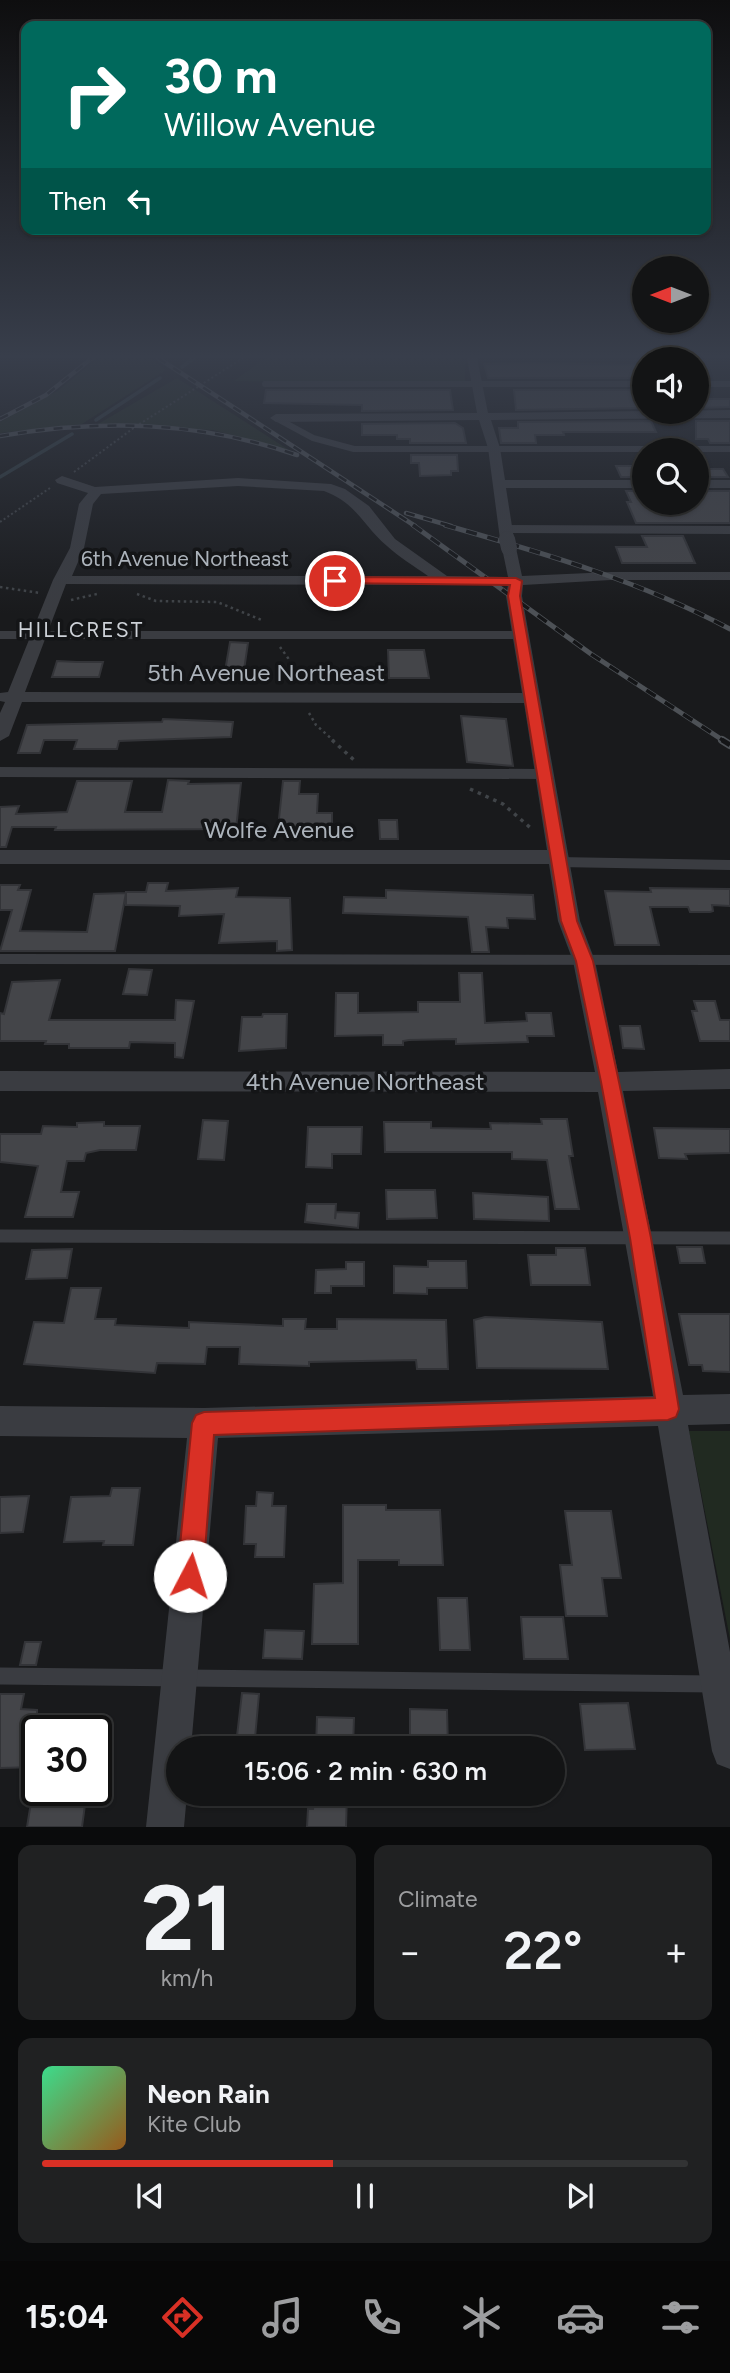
<!DOCTYPE html>
<html lang="en">
<head>
<meta charset="utf-8">
<style>
  :root { --surface:#131415; --page:#202122; --text:#f1f3f6; --muted:#9d9ea0; --line:#323334; --accent:#d93025 }
  body { margin:0; font-family:Figtree,sans-serif; background:var(--page); color:var(--text); height:100vh; display:flex; flex-direction:column; font-size:26px; white-space:nowrap }
  * { box-sizing:border-box; margin:0 }
  p { font-size:23px; color:var(--muted) }
  .icon { flex:none; width:38px; height:38px; fill:none; stroke:currentColor; stroke-width:2; stroke-linecap:round; stroke-linejoin:round }
  .map { position:relative; height:1827px; overflow:hidden }
  .sheet { display:flex; flex-direction:column; gap:18px; padding:18px; background:#0a0b0c; flex:1 }
  .sheet>* { flex:none }
  .guide { position:absolute; left:21px; top:21px; width:690px; height:214px; border-radius:14px; box-shadow:0 2px 5px #0004,0 0 0 2px var(--line); background:#00695c; color:#fff; overflow:hidden }
  .needle { width:46px; rotate:270deg }
  .tools { position:absolute; left:632px; top:256px; display:grid; gap:14px }
  .tools a { display:grid; place-items:center; width:77px; height:77px; border-radius:50%; background:var(--surface); box-shadow:0 2px 5px #0004,0 0 0 2px var(--line); font-size:35px }
  .speed { position:absolute; left:21px; top:1715px; display:flex; gap:14px; font-size:35px; font-weight:700; text-align:center }
  .speed>* { display:grid; place-content:center; width:91px; height:91px; border-radius:50%; background:var(--surface); box-shadow:0 2px 5px #0004,0 0 0 2px var(--line); line-height:1 }
  .speed .limit { border:4px solid #111; border-radius:10px; background:#fff; color:#111 }
  .pin { position:absolute; display:grid; place-items:center; width:60px; height:60px; color:#fff; margin:-30px; border:4px solid #fff; border-radius:50%; box-shadow:0 2px 7px #0007 }
  .me { position:absolute; width:77px; margin:-38px; rotate:5deg; stroke-linejoin:round; filter:drop-shadow(0 0 5px #0008) }
  .turn { display:flex; align-items:center; gap:24px; height:147px; padding:0 28px; font-size:32px }
  .turn .icon { width:91px; height:91px; stroke-width:2.5 }
  .turn b { display:block; font-size:49px; line-height:60px }
  .then { display:flex; align-items:center; height:66px; padding:0 28px; background:#0003; gap:14px; font-size:26px }
  .big { font-size:52px; font-weight:600; line-height:1.1 }
  .sheet .tile { flex:1; display:flex; flex-direction:column; justify-content:center; gap:10px; min-width:0; padding:0 24px; border-radius:14px; background:var(--page) }
  .sheet .dial { align-items:center; gap:0 }
  .dial b { font-size:91px; line-height:1 }
  .song { display:flex; align-items:center; gap:21px }
  .cover { width:84px; height:84px; border-radius:10px; background:linear-gradient(135deg,hsl(150 70% 55%),hsl(30 70% 35%)) }
  .played { height:7px; border-radius:4px; background:linear-gradient(90deg,var(--accent) 45%,var(--line) 45%) }
  .keys { display:flex; justify-content:space-around; direction:ltr }
  .heat { display:flex; justify-content:space-between; align-items:center; font-size:38px; direction:ltr }
  .sheet .tiles { flex:1; display:grid; gap:18px; grid-template-columns:1fr 1fr }
  .tile:last-child { grid-column:span 2 }
  .trip { position:absolute; left:166px; top:1736px; width:399px; height:70px; border-radius:35px; background:var(--surface); box-shadow:0 2px 5px #0004,0 0 0 2px var(--line); font-weight:600; line-height:70px; text-align:center }
  .dock { display:flex; height:112px; justify-content:space-around; align-items:center; background:#080808; color:var(--muted) }
  .dock .icon { width:49px; height:49px }
  .dock .on { color:var(--accent) }
  .dock b { font-size:32px; color:var(--text) }
  .map>svg:first-child { display:block }
  .green { fill:#212a21 }
  .lines { fill:none; stroke-linecap:round; stroke-linejoin:round }
  .stream { stroke:#2f3b40; stroke-width:3.5 }
  .building { fill:#444549; stroke:#333438; stroke-width:2 }
  .path-far2 { stroke:#404448; stroke-width:2; stroke-dasharray:2 2.5; stroke-linecap:butt }
  .path-far1 { stroke:#404448; stroke-width:2.5; stroke-dasharray:2.5 3.5; stroke-linecap:butt }
  .path { stroke:#404448; stroke-width:3.5; stroke-dasharray:3.5 5; stroke-linecap:butt }
  .lane-far4 { stroke:#3a3c41; stroke-width:6 }
  .lane-far3 { stroke:#3a3c41; stroke-width:8 }
  .lane-far2 { stroke:#3a3c41; stroke-width:10 }
  .lane-far1 { stroke:#3a3c41; stroke-width:13 }
  .lane { stroke:#3a3c41; stroke-width:17 }
  .street { fill:#3a3c41; fill-rule:evenodd }
  .rail-far2-casing { stroke:#4d5156; stroke-width:4.5 }
  .rail-far1-casing { stroke:#4d5156; stroke-width:5 }
  .rail-casing { stroke:#4d5156; stroke-width:8 }
  .rail-far2 { stroke:#141517; stroke-width:2.5; stroke-dasharray:9; stroke-linecap:butt }
  .rail-far1 { stroke:#141517; stroke-width:3.5; stroke-dasharray:11; stroke-linecap:butt }
  .rail { stroke:#141517; stroke-width:5; stroke-dasharray:15; stroke-linecap:butt }
  .street-bridge { stroke:#3a3c41; stroke-width:16 }
  .route { fill:#d93025; stroke:#8d1f18; stroke-width:2 }
  .labels { text-anchor:middle; stroke-width:7; stroke-linejoin:round; paint-order:stroke }
  .far-street-label { font-size:21px; fill:#acb3bb; stroke:#141517 }
  .far-neighbourhood-label { font-size:21px; letter-spacing:2px; fill:#cdd1d7; stroke:#141517 }
  .street-label { font-size:24px; fill:#acb3bb; stroke:#141517 }
</style>
</head>
<body>
<div class="map">
<svg width="730" height="1827" viewBox="0 0 730 1827">
  <rect width="100%" height="100%" fill="#191a1c"/>
  <!-- green -->
  <path class="green" d="M97,358H150L166,370L82,424L0,433V422L59,390Z
    M265,358H465V383L234,381Z
    M177,378L289,450L213,430L98,424Z
    M689,1431H730V1639Z"/>
  <g class="lines">
    <!-- stream -->
    <path class="stream" d="M182,367L194,358
      M96,420L160,378
      M0,477L72,434"/>
  </g>
  <!-- building -->
  <path class="building" d="M533,363L644,365V378H488L484,364Z
    M266,390H450L453,410L362,411V405L264,403Z
    M514,390H637L644,408L516,410Z
    M696,399H730V407L696,408Z
    M651,421L656,432H563L564,435H535L536,443H501L499,428H518V422Z
    M696,421H730V443H710L708,439H696Z
    M455,423L463,428L466,443H410V439H397V435H362V424Z
    M411,455H457L458,471H451V475L420,476L419,463H411Z
    M616,466H644V477H621Z
    M696,469H723L728,477H696Z
    M626,491H644V502H696V491H730V523H636L627,502H631Z
    M642,536H683L695,563H622L616,547H647Z
    M230,642L248,643L243,677H224Z
    M388,650H424L429,678H389Z
    M57,661L77,662H103L99,677H52Z
    M461,716L506,719L513,766L467,762Z
    M163,719L233,722L231,737L119,741L117,749H74L77,740H44L40,753H18L27,725L162,722Z
    M168,780L189,781L188,784L241,783L236,829L55,830L56,827H12L6,847H0V807L19,806L16,814L67,812L77,781H132L125,812H162Z
    M283,781H300L299,794H318L317,813H332V828H278Z
    M379,820H397L398,839H380Z
    M148,883H168L166,891L238,888L236,897L290,898L292,950L277,951V941L219,943L224,914L179,916L180,906L126,905V892H146Z
    M0,885H20L18,890H31L20,931L87,932L94,894L126,893L115,951H0L12,910H0Z
    M650,888L730,889V906L712,905L713,911L710,912H690L688,907H650L659,945H615L605,891L651,892Z
    M386,890L533,895L535,919L507,918L508,928L486,927L489,952H472L468,917L343,913L344,897L386,898Z
    M129,969L152,970L147,995L123,994Z
    M459,973H482L485,1023L527,1021L526,1013H551L554,1036H527L528,1042L456,1044V1039L409,1040L403,1041V1045H383V1035L335,1036L336,993H358V1013L418,1012V1002H460Z
    M60,980L49,1020H175L176,1000L194,1001L183,1058L175,1057V1043L130,1042L129,1048H69V1044H45L46,1041H0V1013L4,1014L12,982Z
    M694,1001H715L720,1020H730V1041H700L692,1011H697Z
    M263,1014H287L286,1048L239,1051L242,1017H262Z
    M620,1026H640L644,1049L623,1048Z
    M541,1119H567L573,1156H569L579,1209H555L547,1160L512,1159V1152H385L384,1122H431V1128L491,1129L490,1123L542,1124Z
    M203,1120L228,1121L224,1160L198,1159Z
    M104,1122V1126H140L136,1150H100L86,1153L84,1161H67L61,1192H79L73,1217H25L38,1166L0,1162V1134H41L43,1126L77,1127V1123Z
    M308,1127H362L361,1154H332V1168L306,1167Z
    M654,1128L730,1129V1153L685,1154L687,1159L659,1158Z
    M386,1190H435L437,1218L387,1219Z
    M473,1193L548,1197L549,1221L474,1219Z
    M307,1204H336L335,1219L336,1212L359,1213L358,1228L305,1222Z
    M677,1247H702L705,1263H680Z
    M556,1248H585L590,1285H531L528,1255H556Z
    M72,1249L67,1278L26,1279L32,1250Z
    M428,1261H466L467,1288H427V1294L394,1293V1266L428,1267Z
    M346,1262H364V1286H331V1293H315L316,1270L346,1269Z
    M71,1288H101L95,1319H116L115,1325L189,1328V1322L283,1326V1319H306L305,1329H337V1319L446,1320L448,1369H417L416,1360L309,1362V1366L239,1364L240,1347H207L205,1364L157,1363L155,1373L24,1364L34,1322L64,1323Z
    M679,1314H730V1372L703,1371L702,1365H689Z
    M485,1317L602,1322L608,1369L477,1368L474,1320Z
    M112,1488H140L133,1545H103L104,1541L64,1542L71,1497L110,1496Z
    M257,1492L273,1493L272,1506H286L284,1557H255L256,1544H244L246,1506H256Z
    M29,1496L23,1532L0,1533V1497Z
    M343,1505H386V1510H440L443,1565H399V1560H358V1644H312L314,1584L343,1583Z
    M565,1511H611L621,1578H602L607,1616H566L560,1565H572Z
    M438,1598H467L470,1650H440Z
    M521,1617H563L568,1659H524Z
    M265,1630L304,1631L302,1659L263,1658Z
    M25,1642H41L36,1665H20Z
    M242,1693L259,1694L255,1738L237,1736Z
    M0,1694H24L21,1709L37,1710V1767L0,1768Z
    M628,1703L635,1749L585,1750L580,1704Z
    M410,1709L447,1710L448,1748H410Z
    M317,1717L354,1718L353,1748H316Z
    M33,1790H87L82,1827H27Z
    M314,1794H347L346,1827H307L308,1809H313Z"/>
  <g class="lines">
    <!-- path-far2 -->
    <path class="path-far2" d="M74,472L135,427L243,358
      M0,522L50,488"/>
    <!-- path-far1 -->
    <path class="path-far1" d="M0,587L40,593
      M137,594L156,601L217,602L264,621
      M71,600L97,594
      M280,647L288,658L297,684
      M309,713L316,725L334,741"/>
    <!-- path -->
    <path class="path" d="M332,740L354,760
      M470,789L503,804L533,830"/>
    <!-- lane-far4 -->
    <path class="lane-far4" d="M265,384H644
      M696,384H730
      M276,418L313,438L354,449H730"/>
    <!-- lane-far3 -->
    <path class="lane-far3" d="M505,529L730,530
      M0,635H520"/>
    <!-- lane-far2 -->
    <path class="lane-far2" d="M0,772L542,774
      M558,862L730,865
      M0,959L730,960"/>
    <!-- lane-far1 -->
    <path class="lane-far1" d="M0,1236L730,1238"/>
    <!-- lane -->
    <path class="lane" d="M0,1676L715,1684"/>
    <!-- street -->
    <path class="street" d="M467,358H477L488,413L730,410V418L491,420L500,448L505,480H644V488H506L514,539L507,543L500,539L488,448L479,420L276,422L270,418L276,414L477,413Z
      M62,476L95,487L238,478L331,484L345,489L369,506L395,539L447,576L508,577L502,548L509,544L516,548L522,576L611,572H730V580H611L523,585L522,596L580,921L595,961L618,1072L730,1069V1089L623,1091L683,1395L730,1394V1424L688,1425L730,1652V1769L717,1764L712,1751L658,1426L218,1438L191,1748H178V1794H187L184,1827H146L187,1438L0,1436V1406L204,1408L653,1396L598,1092L0,1091V1071L595,1072L573,961L558,921L549,864H0V850H547L524,703L22,702L9,736L0,741V713L5,702L0,701V693L8,692L53,580L70,548L79,504L88,493L57,483L55,480ZM238,486L324,491C357,503 363,526 387,546C399,557 414,566 428,576H72L84,548L93,504L101,494ZM66,584L508,585L506,596L522,693L25,692Z
      M696,480H730V488H696Z"/>
    <defs>
      <path id="rail-far2" d="M158,358L415,526
        M0,419L46,395L92,358
        M0,436C101,419 199,421 297,455
        M406,513L451,526"/>
      <path id="rail-far1" d="M413,525L591,654L724,741
        M445,525C543,553 640,581 730,629"/>
      <path id="rail" d="M722,740L730,745"/>
    </defs>
    <!-- rail-far2 casing -->
    <use href="#rail-far2" class="rail-far2-casing"/>
    <!-- rail-far1 casing -->
    <use href="#rail-far1" class="rail-far1-casing"/>
    <!-- rail casing -->
    <use href="#rail" class="rail-casing"/>
    <!-- rail-far2 -->
    <use href="#rail-far2" class="rail-far2"/>
    <!-- rail-far1 -->
    <use href="#rail-far1" class="rail-far1"/>
    <!-- rail -->
    <use href="#rail" class="rail"/>
    <!-- street-bridge -->
    <path class="street-bridge" d="M507,539L509,548"/>
  </g>
  <!-- sky -->
  <linearGradient id="sky" x2="0" y2="1"><stop stop-color="#0e0e0f"/><stop offset="0.58" stop-color="#383e4b"/><stop offset="1" stop-color="#383e4b" stop-opacity="0"/></linearGradient>
  <rect width="730" height="614" fill="url(#sky)"/>
  <!-- route -->
  <path class="route" d="M335,577L516,578L522,581L520,596L577,921L593,961L619,1082L651,1238L679,1409L676,1417L668,1420L214,1435L203,1576L199,1585L190,1588L181,1585L177,1576L192,1423L196,1415L204,1412L655,1398L630,1238L601,1082L576,961L561,921L508,596L510,585L331,583V578Z"/>
  <g class="labels">
    <!-- far-street labels -->
    <g class="far-street-label">
      <text x="185" y="566">6th Avenue Northeast</text>
    </g>
    <!-- far-neighbourhood labels -->
    <g class="far-neighbourhood-label">
      <text x="81" y="637">HILLCREST</text>
    </g>
    <!-- street labels -->
    <g class="street-label">
      <text x="266" y="681">5th Avenue Northeast</text>
      <text x="279" y="838">Wolfe Avenue</text>
      <text x="365" y="1090">4th Avenue Northeast</text>
    </g>
  </g>
</svg>
<div class="tools">
<a><svg class="needle" viewBox="-14 -14 28 28"><path d="M0-13l5 13h-10z" fill="#e53935"/><path d="M0 13l5-13h-10z" fill="#9d9ea0"/></svg></a>
<a><svg class="icon" aria-label="sound" viewBox="0 0 24 24"><path d="M4 9h4l5-4v14l-5-4H4zM17 9q2 3 0 6"/></svg></a>
<a><svg class="icon" aria-label="search" viewBox="0 0 24 24"><circle cx="10" cy="10" r="6"/><path d="M15 15l6 6"/></svg></a>
</div>
<div class="speed"><div class="limit">30</div></div>
<div class="pin" style="left:335px;top:581px;background:#d93025"><svg class="icon" aria-label="arrive" viewBox="0 0 24 24"><path d="M6 21V4h12l-3 4 3 4H6"/></svg></div>
<svg class="me" style="left:190px;top:1576px" viewBox="-20 -20 40 40"><circle r="19" fill="#fff"/><path d="M0-13L10 11 0 6-10 11z" fill="#d93025"/></svg>
<div class="trip">15:06 · 2 min · 630 m</div>
<div class="guide">
<div class="turn"><svg class="icon" aria-label="right" viewBox="0 0 24 24"><path d="M7 20v-9h11M14 6l5 5-5 5"/></svg><div><b>30 m</b>Willow Avenue</div></div>
<div class="then">Then<svg class="icon" aria-label="left" viewBox="0 0 24 24"><path d="M17 20v-9H6M10 6l-5 5 5 5"/></svg></div>
</div>
</div>
<section class="sheet">
<div class="tiles">
<div class="tile dial"><b>21</b><p>km/h</p></div>
<div class="tile"><p>Climate</p>
<div class="heat"><a>−</a><b class="big">22°</b><a>+</a></div>
</div>
<div class="tile">
<div class="song"><i class="cover"></i><div><b>Neon Rain</b><p>Kite Club</p></div></div>
<div class="played"></div>
<div class="keys"><svg class="icon" aria-label="previous" viewBox="0 0 24 24"><path d="M18 5L8 12l10 7zM5 5v14"/></svg><svg class="icon" aria-label="pause" viewBox="0 0 24 24"><path d="M8 5v14M16 5v14"/></svg><svg class="icon" aria-label="next" viewBox="0 0 24 24"><path d="M6 5l10 7-10 7zM19 5v14"/></svg></div>
</div>
</div>
</section>
<nav class="dock">
<b>15:04</b>
<svg class="icon on" aria-label="directions" viewBox="0 0 24 24"><path d="M12 3l9 9-9 9-9-9zM9 14v-3h6M13 9l2 2-2 2"/></svg>
<svg class="icon" aria-label="music" viewBox="0 0 24 24"><path d="M9 18V5l10-2v13"/><circle cx="6" cy="18" r="3"/><circle cx="16" cy="16" r="3"/></svg>
<svg class="icon" aria-label="phone" viewBox="0 0 24 24"><path d="M5 4h4l2 5-3 2q2 4 5 5l2-3 5 2v4C11 20 4 13 5 4z"/></svg>
<svg class="icon" aria-label="climate" viewBox="0 0 24 24"><path d="M12 3v18M4 7l16 10M4 17L20 7"/></svg>
<svg class="icon" aria-label="car" viewBox="0 0 24 24"><path d="M5 17H2v-5l4-1 3-4h7l3 4 3 1v5h-3M9 17h6M6 11h13"/><circle cx="7" cy="17" r="2"/><circle cx="17" cy="17" r="2"/></svg>
<svg class="icon" aria-label="filters" viewBox="0 0 24 24"><path d="M4 7h16M4 17h16"/><circle cx="9" cy="7" r="2"/><circle cx="15" cy="17" r="2"/></svg>
</nav>
</body>
</html>
